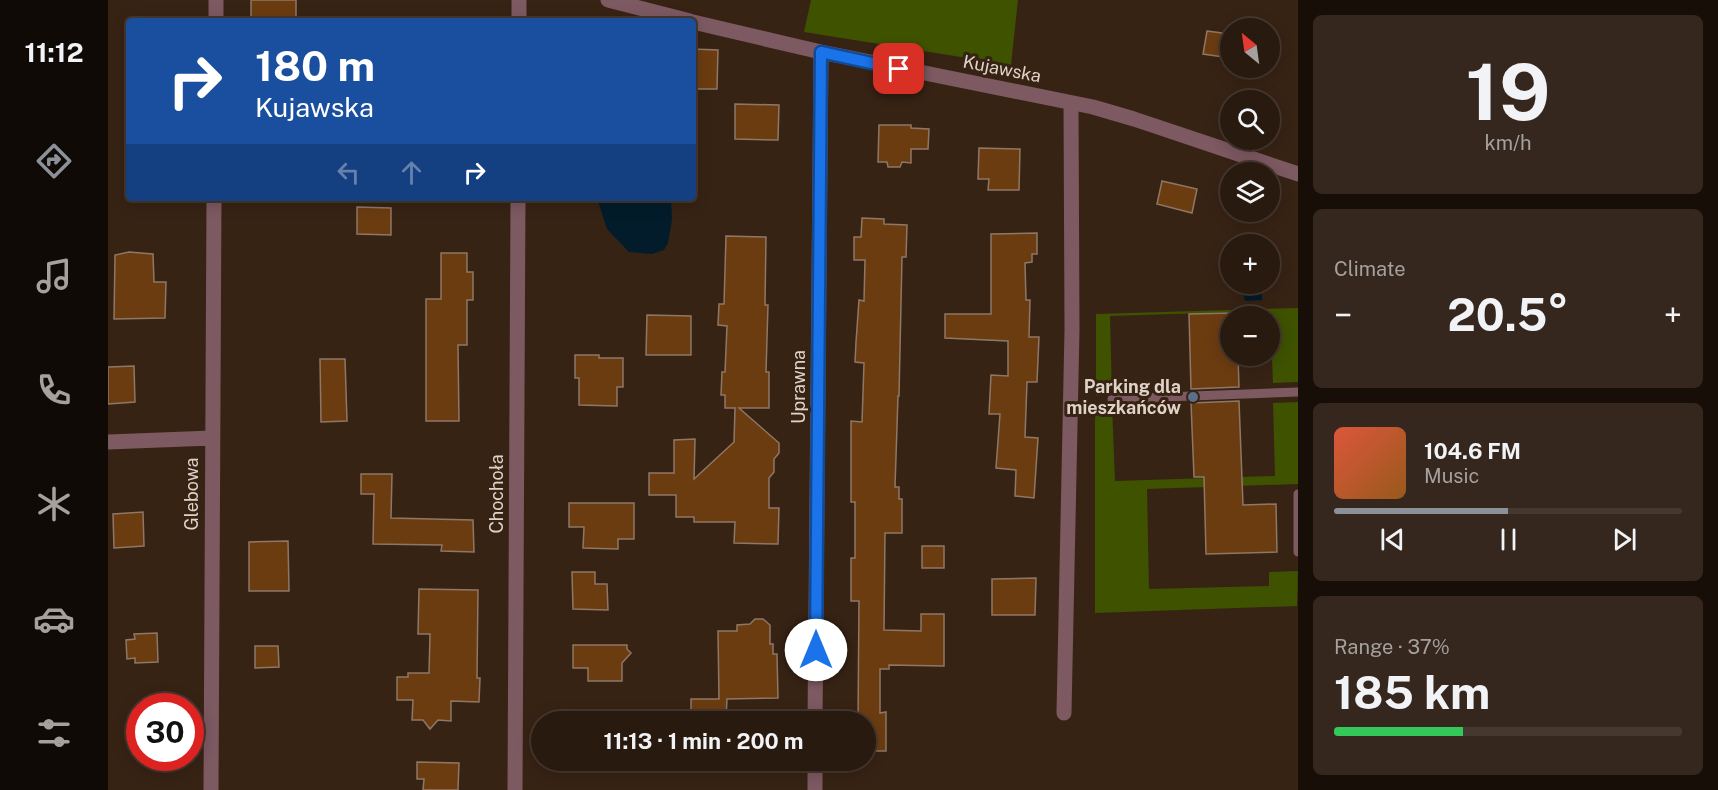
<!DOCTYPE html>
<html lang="en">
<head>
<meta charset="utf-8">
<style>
  :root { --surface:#291a0f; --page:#35271d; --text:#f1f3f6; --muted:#a5a19e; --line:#45382f; --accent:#8c9099 }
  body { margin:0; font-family:"Public Sans",sans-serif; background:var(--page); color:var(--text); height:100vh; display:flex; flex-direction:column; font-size:22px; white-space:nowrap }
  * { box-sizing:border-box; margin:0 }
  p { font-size:20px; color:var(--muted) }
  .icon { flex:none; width:33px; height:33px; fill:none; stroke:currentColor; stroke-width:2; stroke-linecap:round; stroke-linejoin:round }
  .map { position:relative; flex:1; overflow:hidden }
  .panel { display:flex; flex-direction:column; gap:15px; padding:15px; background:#170e08; width:420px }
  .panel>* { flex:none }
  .top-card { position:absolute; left:18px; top:18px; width:570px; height:183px; border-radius:6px; box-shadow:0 3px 15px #0003,0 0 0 2px var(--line); background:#1a4fa0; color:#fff; overflow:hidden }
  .needle { width:39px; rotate:331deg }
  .fabs { position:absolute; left:1112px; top:18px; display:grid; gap:12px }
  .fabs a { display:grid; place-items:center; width:60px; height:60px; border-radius:50%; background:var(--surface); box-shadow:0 3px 15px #0003,0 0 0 2px var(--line); font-size:30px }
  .speed { position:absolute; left:18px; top:693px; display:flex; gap:12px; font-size:30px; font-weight:700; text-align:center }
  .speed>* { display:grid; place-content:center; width:78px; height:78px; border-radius:50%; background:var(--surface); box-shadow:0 3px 15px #0003,0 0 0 2px var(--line); line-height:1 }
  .speed .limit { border:9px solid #d22; background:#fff; color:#111 }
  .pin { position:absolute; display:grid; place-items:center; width:51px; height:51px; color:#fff; margin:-26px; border-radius:12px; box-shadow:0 3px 9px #0006 }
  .me { position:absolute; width:66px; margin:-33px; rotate:0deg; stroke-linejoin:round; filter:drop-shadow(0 0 4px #0008) }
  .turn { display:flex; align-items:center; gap:21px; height:126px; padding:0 30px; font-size:27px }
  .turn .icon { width:78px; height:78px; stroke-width:2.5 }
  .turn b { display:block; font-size:42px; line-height:51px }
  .lanes { display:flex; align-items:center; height:57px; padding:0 30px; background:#0003; justify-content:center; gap:30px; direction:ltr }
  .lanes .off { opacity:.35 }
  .big { font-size:45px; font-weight:700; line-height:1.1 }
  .panel .card { flex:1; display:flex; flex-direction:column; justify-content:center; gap:9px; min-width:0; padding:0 21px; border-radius:9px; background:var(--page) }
  .panel .dial { align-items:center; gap:0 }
  .dial b { font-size:78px; line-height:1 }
  .song { display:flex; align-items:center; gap:18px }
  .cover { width:72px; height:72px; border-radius:9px; background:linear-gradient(135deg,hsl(10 70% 55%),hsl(30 70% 35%)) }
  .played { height:6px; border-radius:3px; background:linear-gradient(90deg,var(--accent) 50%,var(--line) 50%) }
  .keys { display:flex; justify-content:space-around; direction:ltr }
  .heat { display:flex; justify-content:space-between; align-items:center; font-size:33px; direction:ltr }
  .charge { height:9px; border-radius:4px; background:linear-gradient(90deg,#34c759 37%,var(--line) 0) }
  .trip { position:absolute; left:423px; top:711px; width:345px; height:60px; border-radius:30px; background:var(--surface); box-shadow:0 3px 15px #0003,0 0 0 2px var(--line); font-weight:700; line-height:60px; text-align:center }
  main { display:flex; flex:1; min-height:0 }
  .tab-bar { display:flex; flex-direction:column; width:108px; justify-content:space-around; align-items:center; background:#100a06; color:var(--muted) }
  .tab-bar .icon { width:42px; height:42px }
  .tab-bar .on { color:var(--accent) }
  .tab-bar b { font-size:27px; color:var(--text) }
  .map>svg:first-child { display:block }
  .green { fill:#3e5200 }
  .water { fill:#031c2b }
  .building { fill:#6c3c11; stroke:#8f7766; stroke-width:1.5 }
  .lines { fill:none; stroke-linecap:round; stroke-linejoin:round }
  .service { stroke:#7d5962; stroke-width:9 }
  .minor { stroke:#7d5962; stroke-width:15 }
  .route-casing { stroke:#114b97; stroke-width:15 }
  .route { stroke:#1a73e8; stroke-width:10 }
  .service-dot { fill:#5c6f8a; stroke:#372314; stroke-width:2 }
  .labels { text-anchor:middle; stroke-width:6; stroke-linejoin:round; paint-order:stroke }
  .street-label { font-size:18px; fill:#dfd2c8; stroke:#372314 }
  .poi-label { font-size:18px; font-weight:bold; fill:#dfd2c8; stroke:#372314; text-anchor:end }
</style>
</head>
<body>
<main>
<nav class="tab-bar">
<b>11:12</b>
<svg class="icon on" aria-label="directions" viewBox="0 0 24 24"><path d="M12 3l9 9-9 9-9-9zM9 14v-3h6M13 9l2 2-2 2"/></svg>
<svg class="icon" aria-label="music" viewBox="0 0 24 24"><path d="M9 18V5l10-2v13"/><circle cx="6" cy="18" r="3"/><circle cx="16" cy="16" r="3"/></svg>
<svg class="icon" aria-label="phone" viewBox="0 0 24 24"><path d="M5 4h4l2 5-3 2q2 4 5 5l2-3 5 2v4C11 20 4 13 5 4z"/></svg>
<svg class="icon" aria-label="climate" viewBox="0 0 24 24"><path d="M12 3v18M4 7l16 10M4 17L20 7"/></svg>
<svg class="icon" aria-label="car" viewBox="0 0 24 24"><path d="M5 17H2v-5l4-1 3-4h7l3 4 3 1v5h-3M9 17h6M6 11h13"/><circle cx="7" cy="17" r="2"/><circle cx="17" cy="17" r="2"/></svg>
<svg class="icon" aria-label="filters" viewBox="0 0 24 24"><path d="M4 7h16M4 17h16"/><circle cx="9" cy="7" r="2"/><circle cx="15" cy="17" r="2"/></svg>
</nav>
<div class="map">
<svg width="1190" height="790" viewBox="0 0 1190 790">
  <rect width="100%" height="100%" fill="#372314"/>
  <!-- green -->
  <path class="green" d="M703,0H910L903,65L696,32Z
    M1190,308V382L1165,383L1162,311L1002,316L1004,396H988V314Z
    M1190,402V484L1039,489L1041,589L1161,586V572L1190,571L1189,606L987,613V403H1004L1007,481L1167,476L1165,403Z"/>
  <!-- water -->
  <path class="water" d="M489,198H563L564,220L560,243L556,250L544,254L521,252L499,229Z
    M1133,284H1153L1154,300L1137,301Z"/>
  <!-- building -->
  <path class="building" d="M143,0H188V21H143Z
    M1099,31L1122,34V58L1095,54Z
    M585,49L610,50L609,89H585Z
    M627,104L671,105L670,140L627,139Z
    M771,125H803V128L821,129L820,149H803V163L794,162L792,167H780L779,162H770Z
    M871,148L912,149L911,190H880L881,179H870Z
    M1054,181L1089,189L1084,213L1049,204Z
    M249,207L283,208V235L249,234Z
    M754,218L776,219V224L799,225L798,257H794L791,396H790L787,487H791V499H794V533H777L776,630L813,631V614H836V666L781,665V669H772V713L778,712V751H758V722H750L751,601H743V558H747V502H743V421L754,422L756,363L747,362L748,342L751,300L756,301L757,260H746V237H753Z
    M929,233V254H924V262L917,263L918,300H922L921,337H931L929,382H919L917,437L930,438L926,498L907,496L908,470L888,468L892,414H881L883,375L900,376V341L837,338V314H883V234Z
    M618,236L658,237L657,305H660L658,372H661V408H631L671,443V453L666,459V472L661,478V508H671L670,544L626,543L627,522H586V517H568V495H541V473H566V440L587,439L586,479L626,442L627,408H617V395H613L614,372H617L619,326L610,325L611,304H616Z
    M21,252L45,254L46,282H58L57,318L6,319L7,255Z
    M333,253H359V272H365V300H359V345H350L351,421H318V299H333Z
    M1122,313V356H1130L1131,387L1083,389L1081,314Z
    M539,315L583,316V355H538Z
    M467,355H491V358H515V387H509V406L471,405V378H467Z
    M212,359H237L239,421L213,422Z
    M26,366L27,402L0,404V367Z
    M1131,401L1135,505L1168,504L1169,552L1098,554L1096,477H1086L1083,403Z
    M253,474H284L283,518L365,520L366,552L333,551L334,545L265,544L266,494H253Z
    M461,503H526V539H510V549L475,548L476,527H461Z
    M35,512L36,546L6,548L5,514Z
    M180,541L181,591H141V542Z
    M814,546H836V568H814Z
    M464,572H487V584H499L500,610L465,609Z
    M928,578L927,615H884V579Z
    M311,589L370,590L369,678H372L371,702L343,701V721L330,720L322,729L315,720H304L305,700H289V677H300V673H321L322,634H310Z
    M647,619H655L662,625V644H665V654H669L670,698L619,699L618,719H583V699H611L610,631H629V625L642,624Z
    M49,633L50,662L27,663V658L19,659L18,640L27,639L26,634Z
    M465,645H519V649L523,653L514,663V681H480V668H465Z
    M147,646H170L171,667L147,668Z
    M309,762L351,763L350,790H315L316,779H309Z"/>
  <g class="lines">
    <!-- service -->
    <path class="service" d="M1004,399L1190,392
      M1190,552V494"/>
    <!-- minor -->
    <path class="minor" d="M500,0L582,21
      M108,21V0
      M411,21V0
      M585,22L713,52L985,107L1026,119L1190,174
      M0,442L104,438
      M956,713L964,330L963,103
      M707,722L713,52
      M103,790L106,198
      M407,790L410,198
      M707,790V760"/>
  </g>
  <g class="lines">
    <defs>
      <path id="route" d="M708,650L713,52L791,69"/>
    </defs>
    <!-- route casing -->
    <use href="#route" class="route-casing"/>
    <!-- route -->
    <use href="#route" class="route"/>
  </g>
  <!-- markers -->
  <circle class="service-dot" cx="1085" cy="397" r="6"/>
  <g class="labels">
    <!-- street labels -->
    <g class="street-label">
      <text transform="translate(894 69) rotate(11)" y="6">Kujawska</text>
      <text transform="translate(691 387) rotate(-90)" y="6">Uprawna</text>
      <text transform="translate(84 494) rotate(-90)" y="6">Glebowa</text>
      <text transform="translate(389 494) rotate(-90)" y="6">Chochoła</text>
    </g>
    <!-- poi labels -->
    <g class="poi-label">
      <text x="1073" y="393">Parking dla<tspan x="1073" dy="21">mieszkańców</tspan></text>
    </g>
  </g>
</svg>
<div class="fabs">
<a><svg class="needle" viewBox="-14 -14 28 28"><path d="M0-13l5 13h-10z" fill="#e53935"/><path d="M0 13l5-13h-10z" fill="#a5a19e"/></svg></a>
<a><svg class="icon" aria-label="search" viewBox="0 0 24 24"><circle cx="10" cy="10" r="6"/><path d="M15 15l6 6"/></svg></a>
<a><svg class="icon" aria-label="layers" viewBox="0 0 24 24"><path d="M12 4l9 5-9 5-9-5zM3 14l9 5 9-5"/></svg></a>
<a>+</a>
<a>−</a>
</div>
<div class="speed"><div class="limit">30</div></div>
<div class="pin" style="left:791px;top:69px;background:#d93025"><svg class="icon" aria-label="arrive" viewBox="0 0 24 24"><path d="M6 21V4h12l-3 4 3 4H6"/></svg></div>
<svg class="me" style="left:708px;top:650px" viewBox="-20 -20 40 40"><circle r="19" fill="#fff"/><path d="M0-13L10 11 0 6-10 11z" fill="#1a73e8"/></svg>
<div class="trip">11:13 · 1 min · 200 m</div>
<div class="top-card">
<div class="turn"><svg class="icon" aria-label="right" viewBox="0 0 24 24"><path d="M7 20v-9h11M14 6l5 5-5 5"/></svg><div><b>180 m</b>Kujawska</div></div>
<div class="lanes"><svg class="icon off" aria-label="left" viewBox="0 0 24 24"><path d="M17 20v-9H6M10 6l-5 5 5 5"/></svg><svg class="icon off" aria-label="ahead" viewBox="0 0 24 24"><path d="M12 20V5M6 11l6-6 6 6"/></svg><svg class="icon" aria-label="right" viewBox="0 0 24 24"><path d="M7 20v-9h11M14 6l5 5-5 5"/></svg></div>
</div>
</div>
<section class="panel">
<div class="card dial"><b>19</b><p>km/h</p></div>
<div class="card"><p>Climate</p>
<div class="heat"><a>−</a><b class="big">20.5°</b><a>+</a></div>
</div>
<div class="card">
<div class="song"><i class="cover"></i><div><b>104.6 FM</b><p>Music</p></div></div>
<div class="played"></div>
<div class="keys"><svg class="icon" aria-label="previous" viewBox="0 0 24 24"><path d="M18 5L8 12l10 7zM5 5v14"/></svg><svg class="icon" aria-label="pause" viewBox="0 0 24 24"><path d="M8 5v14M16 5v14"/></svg><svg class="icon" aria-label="next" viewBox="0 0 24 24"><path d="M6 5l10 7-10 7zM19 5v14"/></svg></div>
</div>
<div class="card"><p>Range · 37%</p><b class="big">185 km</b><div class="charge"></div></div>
</section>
</main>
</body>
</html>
